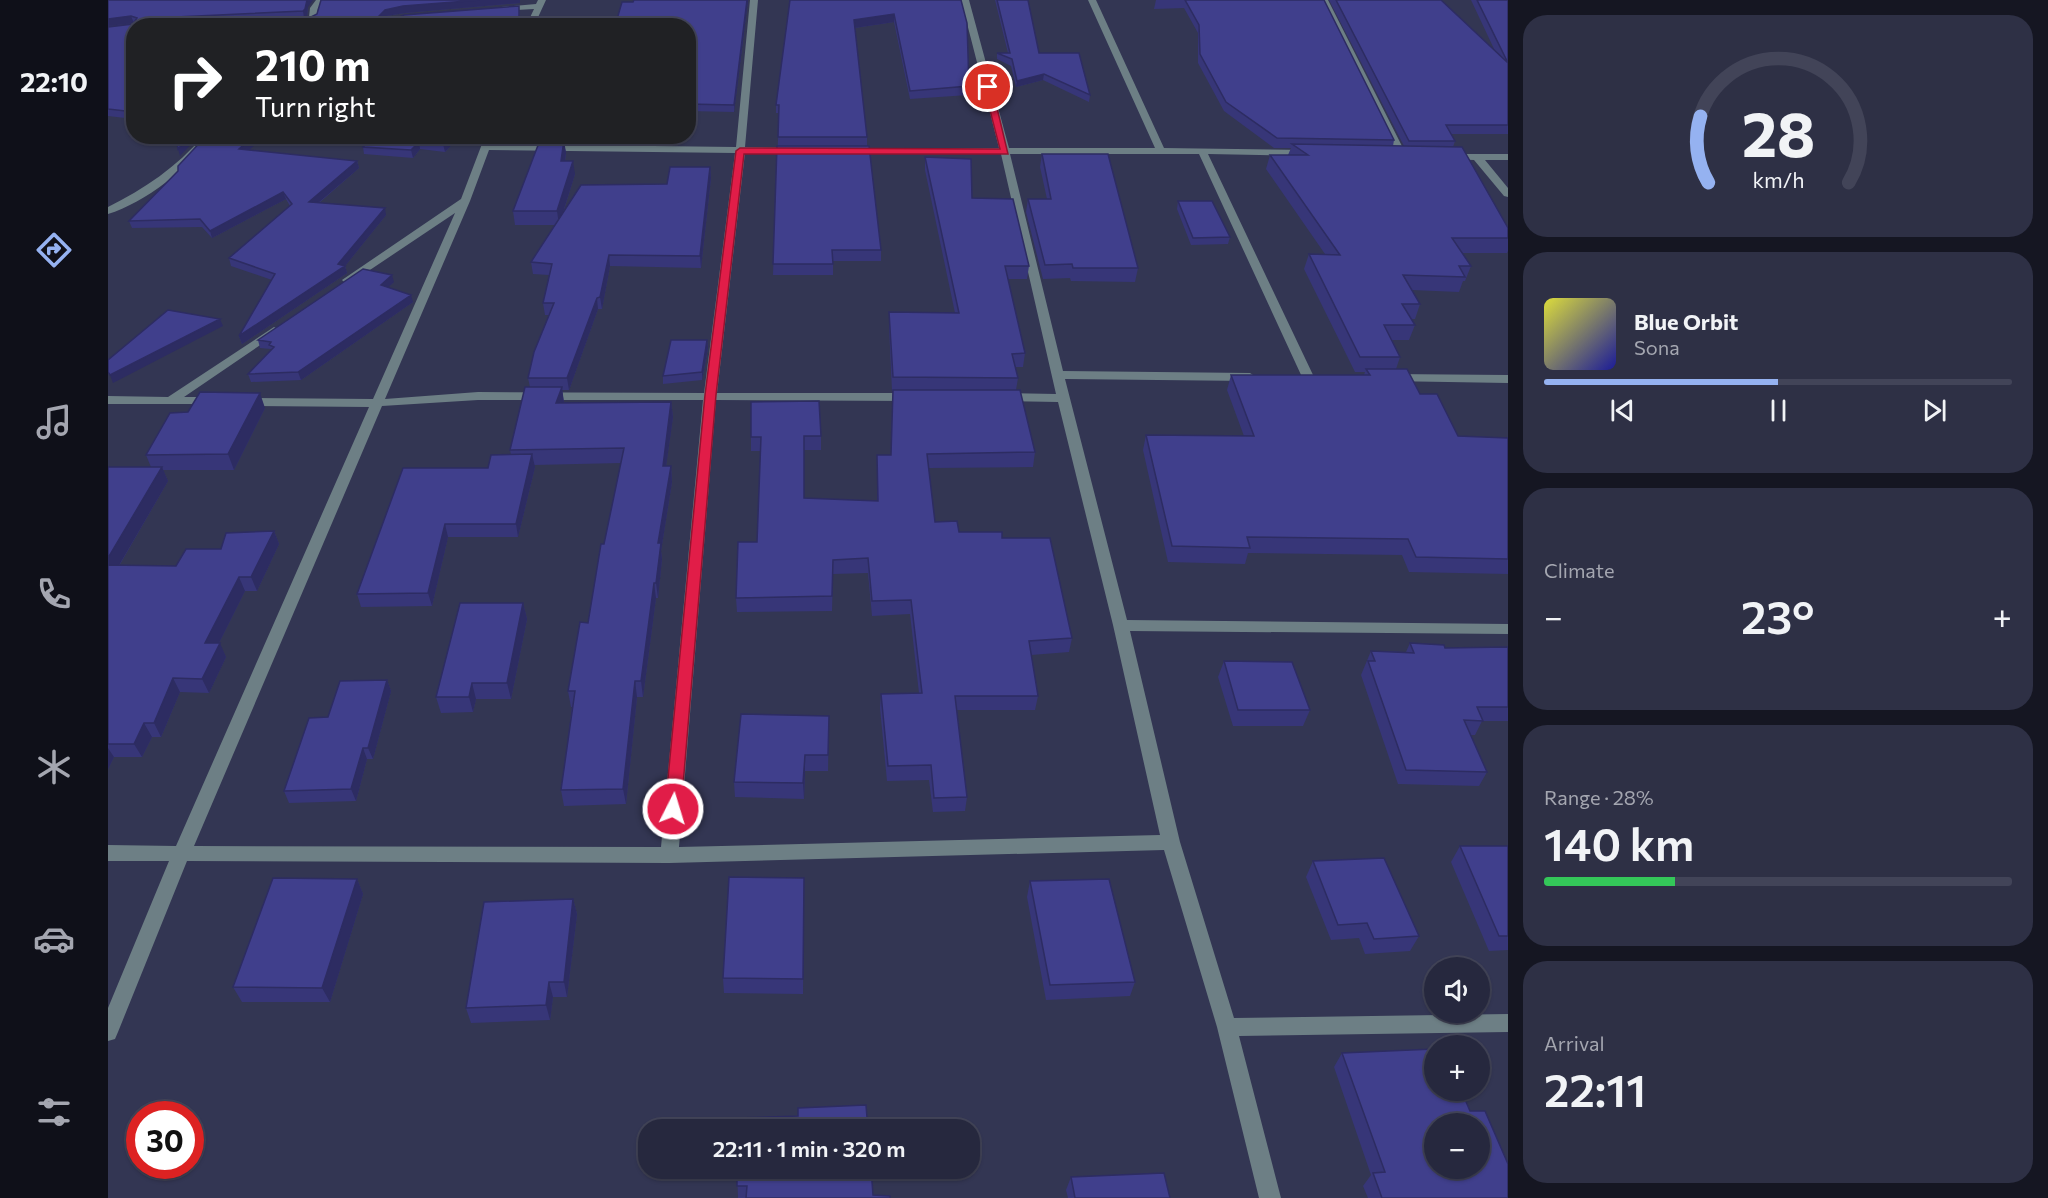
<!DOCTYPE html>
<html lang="en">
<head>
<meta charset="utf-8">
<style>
  :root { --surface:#26283e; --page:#2e3045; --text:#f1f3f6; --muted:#a4a6b0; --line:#424458; --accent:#95b2f1 }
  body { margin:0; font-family:Commissioner,sans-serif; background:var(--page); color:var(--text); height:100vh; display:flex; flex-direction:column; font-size:22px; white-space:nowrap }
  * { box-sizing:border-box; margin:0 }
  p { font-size:20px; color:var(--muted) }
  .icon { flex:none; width:33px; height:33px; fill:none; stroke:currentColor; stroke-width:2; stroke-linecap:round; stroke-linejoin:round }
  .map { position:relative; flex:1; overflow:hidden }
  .side { display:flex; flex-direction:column; gap:15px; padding:15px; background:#151622; width:540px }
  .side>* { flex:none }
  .top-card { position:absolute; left:18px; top:18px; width:570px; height:126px; border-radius:24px; box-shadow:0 2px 4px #0004,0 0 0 2px var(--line); background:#202124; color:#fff; overflow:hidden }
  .tools { position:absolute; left:1316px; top:957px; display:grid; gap:12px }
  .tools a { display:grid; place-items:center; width:66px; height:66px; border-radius:50%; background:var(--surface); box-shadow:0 2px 4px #0004,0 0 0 2px var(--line); font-size:30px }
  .speed { position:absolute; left:18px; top:1101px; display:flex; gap:12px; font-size:30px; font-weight:700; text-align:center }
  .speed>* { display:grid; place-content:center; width:78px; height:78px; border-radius:50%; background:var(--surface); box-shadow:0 2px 4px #0004,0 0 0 2px var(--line); line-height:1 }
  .speed .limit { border:9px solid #d22; background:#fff; color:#111 }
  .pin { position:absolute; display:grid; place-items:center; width:51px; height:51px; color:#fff; margin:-26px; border:3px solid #fff; border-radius:50%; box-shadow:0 2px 6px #0007 }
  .me { position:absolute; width:66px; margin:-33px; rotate:5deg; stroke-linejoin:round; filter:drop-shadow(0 0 4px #0008) }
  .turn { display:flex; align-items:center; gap:21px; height:126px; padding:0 30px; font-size:27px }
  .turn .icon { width:78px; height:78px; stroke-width:2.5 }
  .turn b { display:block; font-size:42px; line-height:51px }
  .big { font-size:45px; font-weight:600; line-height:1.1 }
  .side .card { flex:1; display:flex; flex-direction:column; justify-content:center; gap:9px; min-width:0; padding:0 21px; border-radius:24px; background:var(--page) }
  .side .dial { align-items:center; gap:0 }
  .dial svg { height:156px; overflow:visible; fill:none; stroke:var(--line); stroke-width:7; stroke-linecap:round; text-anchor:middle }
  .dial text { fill:var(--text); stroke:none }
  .song { display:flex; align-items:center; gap:18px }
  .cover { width:72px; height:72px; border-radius:9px; background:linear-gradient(135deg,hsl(60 70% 55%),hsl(240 70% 35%)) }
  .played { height:6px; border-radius:3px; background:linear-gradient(90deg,var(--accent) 50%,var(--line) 50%) }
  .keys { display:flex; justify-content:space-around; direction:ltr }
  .heat { display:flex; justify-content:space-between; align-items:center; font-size:33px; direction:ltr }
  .charge { height:9px; border-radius:4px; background:linear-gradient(90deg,#34c759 28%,var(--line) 0) }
  .trip { position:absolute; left:530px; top:1119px; width:342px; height:60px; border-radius:24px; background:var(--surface); box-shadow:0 2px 4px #0004,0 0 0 2px var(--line); font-weight:600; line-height:60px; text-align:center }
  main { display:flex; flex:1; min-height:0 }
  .tabs { display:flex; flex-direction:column; width:108px; justify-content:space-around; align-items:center; background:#0f1019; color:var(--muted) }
  .tabs .icon { width:42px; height:42px }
  .tabs .current { color:var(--accent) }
  .tabs b { font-size:27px; color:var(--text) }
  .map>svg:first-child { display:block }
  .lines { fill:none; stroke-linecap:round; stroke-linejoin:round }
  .minor { fill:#6d7f85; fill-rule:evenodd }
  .wall { fill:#373678 }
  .shaded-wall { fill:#2d2c62 }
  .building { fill:#403f8c; stroke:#2d2c62; stroke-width:1.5; fill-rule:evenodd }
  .route { fill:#e11d48; stroke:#92132f; stroke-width:1.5 }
</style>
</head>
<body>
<main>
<nav class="tabs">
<b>22:10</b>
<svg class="icon current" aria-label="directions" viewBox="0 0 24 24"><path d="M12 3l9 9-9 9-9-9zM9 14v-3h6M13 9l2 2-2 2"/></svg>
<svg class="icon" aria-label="music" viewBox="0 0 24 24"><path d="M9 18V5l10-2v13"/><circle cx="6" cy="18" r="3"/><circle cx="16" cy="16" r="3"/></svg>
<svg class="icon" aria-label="phone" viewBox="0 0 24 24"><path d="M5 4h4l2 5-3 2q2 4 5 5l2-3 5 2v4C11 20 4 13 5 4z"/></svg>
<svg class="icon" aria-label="climate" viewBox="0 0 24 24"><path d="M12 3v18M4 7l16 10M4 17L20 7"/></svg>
<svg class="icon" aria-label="car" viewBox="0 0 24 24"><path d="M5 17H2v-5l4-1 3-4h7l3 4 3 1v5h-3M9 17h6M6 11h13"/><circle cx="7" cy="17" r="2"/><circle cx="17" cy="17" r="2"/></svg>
<svg class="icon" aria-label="filters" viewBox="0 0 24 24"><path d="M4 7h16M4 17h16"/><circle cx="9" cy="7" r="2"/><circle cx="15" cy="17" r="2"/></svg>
</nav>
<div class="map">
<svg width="1400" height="1198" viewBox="0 0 1400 1198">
  <rect width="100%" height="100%" fill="#333653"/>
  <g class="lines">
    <!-- minor -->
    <path class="minor" d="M208,0H216L210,8L208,20L202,24L185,26V22L201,17L202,8Z
      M430,0H438L426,26H418L426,9L393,11L389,9L393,7L428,4Z
      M642,0H650L637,147L690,148L695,151L690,154L637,153L609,393H804L810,397L804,401L608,400L571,847L1052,835L1005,625L950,402L894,401L888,397L894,393L948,394L893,154H741L736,151L741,148H891L853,0H861L901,148H1047L980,0H988L1056,148L1200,150L1205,153L1200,156L1100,154L1206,377L1200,381L1194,377L1091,154H902L955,371L1142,373L1148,377L1142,381L957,379L1019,620L1400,624V634L1022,631L1072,842L1126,1018L1400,1014V1032L1131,1036L1173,1198H1151L1109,1027L1056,850L561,863L79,861L10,1032L7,1039L0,1041V1008L61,861H0V845L68,846L261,407L135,406L129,402L135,398L265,399L347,213L244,282H236L234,280L353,199L377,136H387L384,144L628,147ZM381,150L627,153L596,393L370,392L277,399L362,201ZM370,400H595L553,847L86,846L274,406Z
      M1212,0H1220L1299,156L1297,158L1289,156Z
      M95,136H105C82,167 37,203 0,214V207C36,189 69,167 95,136Z
      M1341,154H1400V160H1377L1400,188V197L1396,196L1366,160L1338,159V155Z
      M166,327L170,329V333L76,397H105L111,401L109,404H0V396L60,397Z
      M1283,374L1400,375V383L1279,381L1277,378Z"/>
  </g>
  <!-- wall -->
  <path class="wall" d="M0,0L200,7L199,16L196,18L134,21L197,20L412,0V3L297,13L278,16L273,21L280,22L411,6L412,26H26V119L0,116V27L25,24L26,23L0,26Z
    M640,0L626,112L580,111V103L582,100H580V26Z
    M682,0H853L861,86L860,95L802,99L786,22L747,28L759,137V146L773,250V261H725V275H665L671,113H668V105Z
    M887,0H920L931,53L982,95L981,102L935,80L908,87L903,66L889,59V53H900Z
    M1048,0H1216L1286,140L1285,146H1296L1221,0H1333L1387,51L1363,0H1400V134H1343L1347,141L1345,147L1400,228V251L1399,253H1354L1363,266L1357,281H1355L1351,292L1304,290L1312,304L1307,319H1303L1307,325L1301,340H1284L1292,357L1288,369L1350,436L1400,438V574L1301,572L1294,555L1140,553L1137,564L1060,562L1035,450L1038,435L1136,436L1119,390L1123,375H1256L1257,372H1247L1196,269L1201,254H1217L1158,169L1162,155H1180L1183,148H1166L1116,111L1090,63V33L1076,8L1046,9Z
    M98,136H157L140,150L249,161L251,168L211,203L278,215L237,266L239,273L134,344L131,336L164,280L123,266L121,258L182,206L178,199L104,238L94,227L24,228L21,221L70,171Z
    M265,136H352L337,152L312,149L305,158L256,154L255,147Z
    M437,136H460L459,143H456L458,153L457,161L467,174L455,213L559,184L602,167L603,178L593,268L502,266L494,309H490L461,390H454L456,403L563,402L565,417L558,466H563L564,482L553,551L554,559L550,598H548L535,697H529L518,804L456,806L453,790L464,707H463L460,691L480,623L513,463L426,465L427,467L410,537H340L324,606L253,607L249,594L380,468L403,455L402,450L422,387L420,378L441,315H437L435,303L441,275L425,274L423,262L447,225H407L405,211L438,140Z
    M934,154L1030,268L1027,282L963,281L962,278L935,279L918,212L920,199H939L932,167Z
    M817,157L864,198L921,266L919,279H900L917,353L915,367H907L910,378L908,390L927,452L925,467L821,468L827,522L851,532L894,538L964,638L961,652L923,655L930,696L927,710H849L859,797L857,811L825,812L821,780L779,781L772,708L773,694L811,693L802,614L764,616L760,573L725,574L724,611L629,612L628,598L649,542L653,451H643V437L713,436V450H696V498L769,501V455H783L785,391H784L781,326V312L847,313L817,170Z
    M1070,201L1122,237L1120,244L1083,245L1069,209Z
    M286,282L280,287L305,302L193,380L143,382L140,374L163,350V349L152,348L150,340Z
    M599,340L600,348L594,380L555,384V376Z
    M157,408L126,470H55L60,481L11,566H68L113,549L166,531L171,544L149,591H137L111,643L118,657L101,693L72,692L53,737H44L34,757H6L0,769V467H43L38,455L80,412Z
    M415,603L419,619L403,699H368L365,712L333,713L328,697Z
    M1302,643L1337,648L1400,647V721H1374L1367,735H1363L1379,772L1371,786L1290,784L1253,675L1263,651L1298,652Z
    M1116,661L1202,710L1195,726H1125L1110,677Z
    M279,680L283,691L265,759H259L248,801L181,803L176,791Z
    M721,716L720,771H697L696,799L627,797L626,782Z
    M1352,846H1400V950L1381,951L1343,862Z
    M1205,861L1311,936L1302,951L1257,954L1251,938L1223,940L1198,877Z
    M696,878L695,994L616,993L615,978Z
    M249,879L255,894L222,1002H134L125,987Z
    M922,881L1027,982L1022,996L938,1000L919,897Z
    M465,899L469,914L459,997H445L442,1020L363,1023L358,1008Z
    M1234,1053L1400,1198H1260L1255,1186L1263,1175L1226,1067Z
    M629,1168L765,1195L782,1198H630Z
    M963,1177L1062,1198H960L958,1190Z"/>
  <!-- shaded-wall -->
  <path class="shaded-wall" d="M199,0H205L200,7L199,16L196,18L195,11Z
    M372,0H412V3L297,13L278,16L270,26L269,18L277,10L295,6Z
    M639,0H640L626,112V105Z
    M786,14V22L746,28V20Z
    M23,16L26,23L0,26V19Z
    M936,74L935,80L908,87L909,81Z
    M82,136H91L72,156L70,149Z
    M146,136H157L133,157L131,149Z
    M344,136H352L337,152L335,144Z
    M456,140L458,153L455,174L453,161Z
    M311,142L312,149L305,158L303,150Z
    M249,161L251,168L203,209L201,202Z
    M465,161L467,174L451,225L449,211Z
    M602,167L603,178L593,268L592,256Z
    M175,192L178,199L104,238L102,231Z
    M277,208L278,215L237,266L239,273L134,344L131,336L230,264Z
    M501,255L502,266L494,309L492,297Z
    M284,275L286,282L275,292L273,285Z
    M303,295L305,302L193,380L190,372Z
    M489,298L490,309L461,390L459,378Z
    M112,319L115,326L5,383L2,375Z
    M599,340L600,348L594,380V372Z
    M454,387L456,403H448Z
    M152,393L157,408L126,470L120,454Z
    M563,402L565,417L556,481L555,466Z
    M424,454L427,467L410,537L408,524Z
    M563,466L564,482L553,551L554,559L550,598L548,583L550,543Z
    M54,467L60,481L3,579L0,573V558Z
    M337,524L340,537L324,606L320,593Z
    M166,531L171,544L149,591L143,577Z
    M131,577L137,591L104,657L97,643Z
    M546,583L548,598L535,697L533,681Z
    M415,603L419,619L403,699L399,683Z
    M112,643L118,657L101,693L94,679Z
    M65,678L72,692L53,737L46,723Z
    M279,680L283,691L265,759L260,748Z
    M527,681L529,697L518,804L515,789Z
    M364,683L368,699L365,712L361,697Z
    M36,723L44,737L34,757L26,744Z
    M0,748L6,757L0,769Z
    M255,748L259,759L248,801L243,789Z
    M697,755V771L696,799L695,783Z
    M249,879L255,894L222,1002L214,988Z
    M465,899L469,914L459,997L456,982Z
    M441,982L445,997L442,1020L438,1005Z"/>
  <!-- building -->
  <path class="building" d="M0,0H199L197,9L195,11L68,17L66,20L68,22L197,20L209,14L213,0H372L295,6L277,10L269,18V21L280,22L296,15L411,6V26H26V112L0,109V27L25,24L29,18L23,16L0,19Z
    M526,0H639L626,105L580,104L586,93H580V26H507L514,2H525Z
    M682,0H853L859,23L861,86L802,91L786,14L746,20L759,137H670L671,105H668Z
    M889,0H920L931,53H971L982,95L936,74L909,81L904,59L889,53H902Z
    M1077,0H1216L1286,140L1169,138L1118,102L1092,54L1091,25Z
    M1228,0H1333L1400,63V125H1338L1347,141H1301Z
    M1369,0H1400V63Z
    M74,136H82L70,149L69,141Z
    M98,136H146L131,149L249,161L201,202L277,208L230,264L237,266L131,336L167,274L121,258L184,204L175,192L102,231L92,219L21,221L70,171V166Z
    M265,136H344L335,144L311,142L303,150L255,147Z
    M432,140H456L453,161H465L449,211H405Z
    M1184,144L1354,147L1400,228V238H1344L1363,266H1351L1357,277L1295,275L1312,304H1294L1307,325H1276L1292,357H1252L1201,254L1232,255L1162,155H1200Z
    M669,146H761L773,250H724L725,264H665Z
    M934,154H1000L1030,268H965L964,264L937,265L920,199H943Z
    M817,157L863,159L864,198L905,199L921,266H897L917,353L904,354L910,378L785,377L781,312L851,313Z
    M562,167H602L592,256L501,255L492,297L489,298L459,378H420L426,352L446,303H435L444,264L423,262L473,185L559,184Z
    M1070,201H1104L1122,237L1085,238Z
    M255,269L284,275L273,285L303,295L190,372L140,374L166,347L161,345L163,342L150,340Z
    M60,310L112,319L2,375L0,372V360Z
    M563,340H599L594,372L555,376Z
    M1258,369H1299L1312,394H1329L1350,436L1400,438V559L1308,557L1300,539L1139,537L1142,548L1064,546L1038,435L1146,436L1123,375H1262Z
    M417,387H454L448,403L563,402L555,466H563L550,543H553L548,583H546L533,681H527L515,789L453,790L467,691H460L472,622L480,623L493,544H496L516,448L402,450Z
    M785,390H912L927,452L819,454L827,522L849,521L851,532H894V538H942L964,638L921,641L930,696H847L859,797L826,798L823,765L780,766L773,694L814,693L803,600L764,601L760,558L725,560L724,596L628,598L630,542H649L653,437H643V402L711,401L713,436H696V498L770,501L769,455H783Z
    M92,392L152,393L120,454L38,455L62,413L80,412Z
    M424,454L408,524H337L320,593L249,594L295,468H380L383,455Z
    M0,467H54L0,558Z
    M166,531L143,577H131L97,643H112L94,679L65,678L46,723H36L26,744H0V565L68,566L78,549H113L118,533Z
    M352,603H415L399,683H364L361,697H328Z
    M1302,643L1336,645L1337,648L1400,647V707H1369L1375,721L1356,720L1379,772L1298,770L1260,661H1267L1263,651L1306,653Z
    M1116,661L1184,662L1202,710H1130Z
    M279,680L260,748H255L243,789L176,791L201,718L220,717L232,681Z
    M633,714L721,716L720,755H697L695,783L626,782Z
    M1352,846H1400V936H1391Z
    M1276,858L1311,936L1266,939L1259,923L1230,925L1205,861Z
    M621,877L696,878L695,979L615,978Z
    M165,878L249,879L214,988L125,987Z
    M1001,879L1027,982L942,985L922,881Z
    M465,899L456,982H441L438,1005L358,1008L376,902Z
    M1326,1049V1090H1353L1362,1111H1377L1400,1164V1198H1274L1265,1173L1277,1172L1234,1053ZM1326,1124H1371V1168H1326Z
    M758,1105L760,1130H630V1118L690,1116V1108Z
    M629,1168H763L765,1195L782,1196V1198H638L639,1186H629Z
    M1056,1173L1062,1198H967L963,1177Z"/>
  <!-- route -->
  <path class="route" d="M880,84L884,87L900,154H636L608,395L573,809L571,813L565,815L559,813L557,809L597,395L628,151L632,148L892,149L876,87Z"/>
</svg>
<div class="tools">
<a><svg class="icon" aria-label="sound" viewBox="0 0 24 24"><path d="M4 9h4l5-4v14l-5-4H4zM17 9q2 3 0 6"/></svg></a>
<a>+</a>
<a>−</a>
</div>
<div class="speed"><div class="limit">30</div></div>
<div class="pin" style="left:880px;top:87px;background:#d93025"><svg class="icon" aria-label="arrive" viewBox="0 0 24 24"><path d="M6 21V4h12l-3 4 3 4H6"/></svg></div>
<svg class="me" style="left:565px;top:809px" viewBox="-20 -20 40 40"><circle r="17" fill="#e11d48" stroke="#fff" stroke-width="3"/><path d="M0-11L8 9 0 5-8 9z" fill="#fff"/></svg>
<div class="trip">22:11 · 1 min · 320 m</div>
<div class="top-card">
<div class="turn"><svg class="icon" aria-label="right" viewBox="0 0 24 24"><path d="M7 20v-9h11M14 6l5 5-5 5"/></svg><div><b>210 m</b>Turn right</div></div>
</div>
</div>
<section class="side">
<div class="card dial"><svg viewBox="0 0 100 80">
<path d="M14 69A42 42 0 1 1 86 69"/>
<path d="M14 69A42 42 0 0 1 10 35" stroke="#95b2f1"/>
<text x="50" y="56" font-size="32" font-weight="700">28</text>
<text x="50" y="72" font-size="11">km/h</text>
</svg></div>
<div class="card">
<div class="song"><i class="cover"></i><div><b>Blue Orbit</b><p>Sona</p></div></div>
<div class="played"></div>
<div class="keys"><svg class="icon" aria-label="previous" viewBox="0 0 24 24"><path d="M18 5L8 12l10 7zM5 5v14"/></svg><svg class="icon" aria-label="pause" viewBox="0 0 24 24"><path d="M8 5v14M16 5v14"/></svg><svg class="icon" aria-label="next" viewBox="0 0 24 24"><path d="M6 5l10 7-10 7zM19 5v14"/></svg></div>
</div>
<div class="card"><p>Climate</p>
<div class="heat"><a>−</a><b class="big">23°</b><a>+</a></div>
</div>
<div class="card"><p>Range · 28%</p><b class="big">140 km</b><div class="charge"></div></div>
<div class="card"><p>Arrival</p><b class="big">22:11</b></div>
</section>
</main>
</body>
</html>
